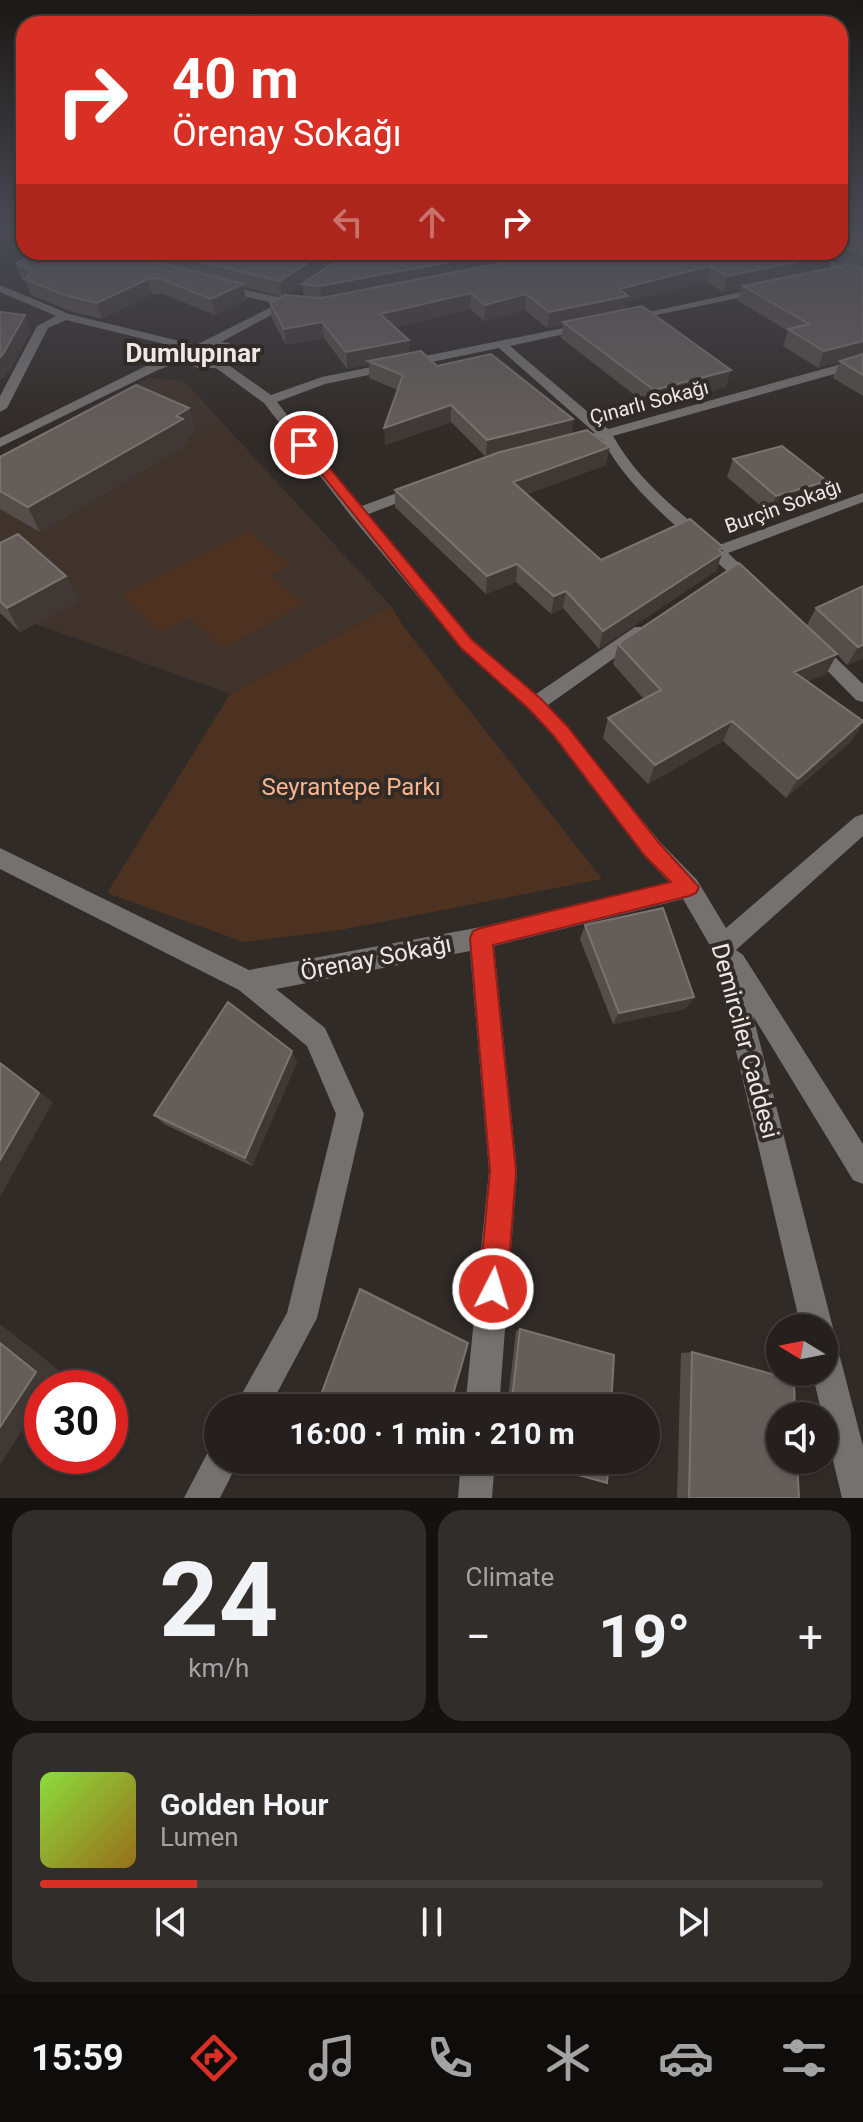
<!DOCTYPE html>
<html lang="en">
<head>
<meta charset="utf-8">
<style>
  :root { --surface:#25201e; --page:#312d2b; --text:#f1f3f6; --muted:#a3a3a4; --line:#423e3c; --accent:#d93025 }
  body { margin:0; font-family:Roboto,sans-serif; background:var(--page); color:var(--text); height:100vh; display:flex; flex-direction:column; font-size:30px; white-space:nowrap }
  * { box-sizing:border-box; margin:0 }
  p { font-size:26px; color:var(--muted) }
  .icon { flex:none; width:44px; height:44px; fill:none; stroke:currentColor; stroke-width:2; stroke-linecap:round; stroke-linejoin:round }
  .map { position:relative; height:1498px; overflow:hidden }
  .sheet { display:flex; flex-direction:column; gap:12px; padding:12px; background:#141210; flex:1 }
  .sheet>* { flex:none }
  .top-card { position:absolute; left:16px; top:16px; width:832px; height:244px; border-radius:24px; box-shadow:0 2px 6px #0004,0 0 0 2px var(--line); background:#d93025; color:#fff; overflow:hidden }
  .needle { width:52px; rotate:280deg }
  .controls { position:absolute; left:766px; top:1314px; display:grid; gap:16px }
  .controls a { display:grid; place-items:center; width:72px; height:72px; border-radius:50%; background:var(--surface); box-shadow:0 2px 6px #0004,0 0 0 2px var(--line); font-size:40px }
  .speed { position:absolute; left:24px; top:1370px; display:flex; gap:16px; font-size:40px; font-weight:700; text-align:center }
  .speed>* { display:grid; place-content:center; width:104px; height:104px; border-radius:50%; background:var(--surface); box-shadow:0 2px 6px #0004,0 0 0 2px var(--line); line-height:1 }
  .speed .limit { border:12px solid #d22; background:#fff; color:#111 }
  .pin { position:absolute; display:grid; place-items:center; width:68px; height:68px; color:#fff; margin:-34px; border:4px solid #fff; border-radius:50%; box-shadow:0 2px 8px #0007 }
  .me { position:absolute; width:88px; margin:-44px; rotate:5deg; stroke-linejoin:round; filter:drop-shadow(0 0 6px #0008) }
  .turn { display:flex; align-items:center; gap:28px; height:168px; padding:0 24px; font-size:36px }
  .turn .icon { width:104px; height:104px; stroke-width:2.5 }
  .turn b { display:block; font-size:56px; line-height:68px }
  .lanes { display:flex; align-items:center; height:76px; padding:0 24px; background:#0003; justify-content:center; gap:40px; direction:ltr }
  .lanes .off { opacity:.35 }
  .big { font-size:60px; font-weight:700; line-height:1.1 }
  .sheet .tile { flex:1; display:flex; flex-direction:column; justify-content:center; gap:12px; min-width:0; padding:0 28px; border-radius:24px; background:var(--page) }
  .sheet .dial { align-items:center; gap:0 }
  .dial b { font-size:104px; line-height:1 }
  .song { display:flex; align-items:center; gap:24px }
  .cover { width:96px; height:96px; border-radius:12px; background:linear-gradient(135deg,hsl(90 70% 55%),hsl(40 70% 35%)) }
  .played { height:8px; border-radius:4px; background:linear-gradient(90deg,var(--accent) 20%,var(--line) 20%) }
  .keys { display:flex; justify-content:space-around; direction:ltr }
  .heat { display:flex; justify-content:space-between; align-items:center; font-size:44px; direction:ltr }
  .sheet .tiles { flex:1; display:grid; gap:12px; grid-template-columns:1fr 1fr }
  .tile:last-child { grid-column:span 2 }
  .trip { position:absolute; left:204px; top:1394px; width:456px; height:80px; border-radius:40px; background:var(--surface); box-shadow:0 2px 6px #0004,0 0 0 2px var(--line); font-weight:700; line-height:80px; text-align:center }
  .dock { display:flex; height:128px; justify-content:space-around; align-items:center; background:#0f0d0c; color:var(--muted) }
  .dock .icon { width:56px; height:56px }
  .dock .selected { color:var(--accent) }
  .dock b { font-size:36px; color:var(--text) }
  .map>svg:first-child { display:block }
  .built { fill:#3f332c }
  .green { fill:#4d3221 }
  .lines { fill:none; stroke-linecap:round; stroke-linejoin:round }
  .minor { fill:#74716f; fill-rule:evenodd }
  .wall { fill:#544d49; fill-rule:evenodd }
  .shaded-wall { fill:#3f3835 }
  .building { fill:#645d5a; stroke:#7a7370; stroke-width:2 }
  .route { fill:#d93025; stroke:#8d1f18; stroke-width:2 }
  .labels { text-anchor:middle; stroke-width:8; stroke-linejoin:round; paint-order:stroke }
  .far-street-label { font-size:20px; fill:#ede8e6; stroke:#312b28 }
  .park-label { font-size:24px; fill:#fab58c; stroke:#312b28 }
  .street-label { font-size:24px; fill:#ede8e6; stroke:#312b28 }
  .far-district-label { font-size:26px; font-weight:bold; fill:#ede8e6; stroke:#312b28 }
</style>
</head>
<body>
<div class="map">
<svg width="863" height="1498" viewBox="0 0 863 1498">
  <rect width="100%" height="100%" fill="#312b28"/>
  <!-- built -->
  <path class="built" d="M149,378L184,381L391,606L230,694L0,611V466Z"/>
  <!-- green -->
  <path class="green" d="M248,531L290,564L270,575L304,603L223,649L190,618L161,633L122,594Z
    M391,606L403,626L602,879L340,930L244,942L107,893L230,694Z"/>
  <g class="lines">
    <!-- minor -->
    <path class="minor" d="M0,228L24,233V239L0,230Z
      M802,252H815L863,278V285Z
      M219,284L292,300L303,305L297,308L288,306L221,342L229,343L237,355L227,364L271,395L322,377L588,323L594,326L592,328L510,346L608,429L863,358V366L613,436C640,483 678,511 719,545L863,493V502L728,553L759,582L761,586L753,592L747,590C697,540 636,502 602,439L565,447V441L595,433L499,348L325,384L277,402L359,507L416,486H426V492L366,515L473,640L536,694L635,627H647L650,631L647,635L548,705L660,842L697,880L726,928L855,817L863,814V836L736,950L743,955L863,1144V1184L853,1180L753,1016L833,1328L828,1339L824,1341V1328H801L712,949L683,899L494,946L517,1171L499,1408H465L489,1171L470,951L276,989L325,1028L364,1114L317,1318L269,1408H234L287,1313L336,1114L307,1046L239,990L0,869V848L249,970L481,927L669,882L644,856L553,736L528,709L461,648L351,516L264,403L216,368H198L182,361L158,370L0,447V438L150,364L183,353L185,349L66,320L48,328L7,408L0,412V396L37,326L56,316L0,292V285L69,314L196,345L277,304L215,289L214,287ZM208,349H221L225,354L210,362L194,359L195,353Z
      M764,287L768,288V292L627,321L621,318Z
      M812,639L818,641L863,684V702L856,700L806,649L803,645Z
      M824,1341L835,1346L840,1357L863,1446V1498H842L812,1372H824Z
      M218,1445V1460H239L220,1498H184L210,1448Z
      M461,1460H495L492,1498H458Z"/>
  </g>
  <!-- wall -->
  <path class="wall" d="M840,228H863V396L833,378L840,362L818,368L783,346L788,331L738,301L742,288L723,292L706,281L627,302L626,309L726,387L650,407L561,338L563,325L547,328L525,310L484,321L470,309L395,327L409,353L437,366L573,419L571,434L606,465L527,494L601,560L722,553L716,571L599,649L563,608L551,614L516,582L486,594L395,507V490L486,457L451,422L385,445L398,390L369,378V364L347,369L324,338L286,345L272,319L270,303L282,297L243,287L246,300L215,315L163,294H152L102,319L70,311L31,295L26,281L22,280L16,264L32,252H840ZM344,255L302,284L304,297L284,296ZM832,258L845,265L829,268Z
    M189,408L195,432L187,437L189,443L40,532L0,509V457Z
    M733,459L827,481L819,499L769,513L727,477Z
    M0,543L66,576L78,601L20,632L0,613Z
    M863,586V658L847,665L837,654L826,674L808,681L863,723L850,742L786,798L723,741L648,784L603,738L608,718L644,699L613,664L618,644L807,625L816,608Z
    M585,925L694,997L685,1009L613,1024L580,939Z
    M297,1062L252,1166L164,1124L154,1115Z
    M520,1329L611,1408H507L516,1331Z
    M692,1352L799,1498H677L681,1353Z"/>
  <!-- shaded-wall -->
  <path class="shaded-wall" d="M324,252H349L282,297L280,281Z
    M503,252H581L322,302L320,286Z
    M833,255L828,271L743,286L742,288L723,292L727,276Z
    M710,266L706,281L627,302L625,312L563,322V325L547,328L549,312L619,289Z
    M148,279L152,294L102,319L97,303Z
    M243,284L246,300L215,315L211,299Z
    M471,293L470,309L381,330L380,314Z
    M526,294L525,310L484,321L485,305Z
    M25,315L31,331L10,371L0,381V357Z
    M322,322L324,338L286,345L284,329Z
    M409,340V356L368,361L369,364L347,369L346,352Z
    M863,341V356L818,368L824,351Z
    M731,370L726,387L650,407L654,390Z
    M451,405V422L385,445L384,428Z
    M189,408L195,432L187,437L189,443L40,532L28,507Z
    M573,419L570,436L486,457L487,440Z
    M610,447L606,465L512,500L513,482Z
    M827,481L819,499L769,513L776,496Z
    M724,548L716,571L599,649L603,631Z
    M517,564L516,582L486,594L487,576Z
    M66,576L78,601L20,632L7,608Z
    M566,591L563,608L551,614L554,596Z
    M863,645V658L847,665L858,647Z
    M837,654L826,674L783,692L794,672Z
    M732,721L723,741L648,784L655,765Z
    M863,723L850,742L786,798L798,779Z
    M694,997L685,1009L613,1024L619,1013Z
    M292,1051L297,1062L252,1166L245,1158Z
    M0,1062L53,1102L0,1197Z
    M0,1324L60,1371L49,1388H42V1399L0,1465Z"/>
  <!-- building -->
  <path class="building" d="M840,228H863V256L840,244Z
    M32,252H117L243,284L211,299L159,278L148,279L97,303L64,295L25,279L33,270L16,264Z
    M162,252H324L280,281Z
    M349,252H503L320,286L302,284Z
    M558,252H828L833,255L727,276L710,266L619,289L628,296L549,312L526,294L485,305L471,293L380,314L409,340L346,352L322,322L284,329L270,303L285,295L321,298Z
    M851,264L863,268V341L824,351L788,329L809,324L743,286Z
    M642,306L731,370L654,390L563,322Z
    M0,312L25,315L3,354L0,357Z
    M421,351L437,366L491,354L573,419L487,440L451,405L384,428L403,375L368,361Z
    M863,354V375L840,361Z
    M136,385L189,408L176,416L183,419L28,507L0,491V457Z
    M587,430L610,447L513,482L601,560L690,519L724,548L719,550L723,553L603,631L566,591L554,596L517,564L487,576L395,490L500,452Z
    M782,446L827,481L776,496L733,459Z
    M18,534L66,576L7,608L0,601V543Z
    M739,563L837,654L794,672L863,721L798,779L732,721L655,765L608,718L661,690L618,644Z
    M863,586V645L858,647L816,608Z
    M663,908L694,997L619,1013L585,925Z
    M228,1002L292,1051L245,1158L154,1115Z
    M0,1063L39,1093L0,1160Z
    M360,1289L468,1343L449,1408H335L318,1403Z
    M520,1329L614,1355L611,1408H511Z
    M0,1343L36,1372L0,1427Z
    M692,1352L794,1380L795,1416H780V1460H797L799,1498H689Z
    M524,1460H609L607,1483Z"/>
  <!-- sky -->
  <linearGradient id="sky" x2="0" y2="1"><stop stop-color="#1b1816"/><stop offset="0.52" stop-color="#484a53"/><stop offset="1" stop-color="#484a53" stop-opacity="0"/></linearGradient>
  <rect width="863" height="437" fill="url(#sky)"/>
  <!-- route -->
  <path class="route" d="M300,442H308L472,640L541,699L567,726L659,843L699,887L696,893L689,896L493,945L516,1171L507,1289L502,1299L493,1303L483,1299L479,1289L490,1171L470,938L473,931L481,928L671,882L645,856L554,736L529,709L461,648L300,447Z"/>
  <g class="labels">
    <!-- far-street labels -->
    <g class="far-street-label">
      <text transform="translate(649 402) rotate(-15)" y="7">Çınarlı Sokağı</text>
      <text transform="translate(783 506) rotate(-20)" y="7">Burçin Sokağı</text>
    </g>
    <!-- park labels -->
    <g class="park-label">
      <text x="351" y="795">Seyrantepe Parkı</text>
    </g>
    <!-- street labels -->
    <g class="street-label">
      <text transform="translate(376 958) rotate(-11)" y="8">Örenay Sokağı</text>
      <text transform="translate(745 1041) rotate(75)" y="8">Demirciler Caddesi</text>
    </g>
    <!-- far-district labels -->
    <g class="far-district-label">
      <text x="193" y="362">Dumlupınar</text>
    </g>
  </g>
</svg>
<div class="controls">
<a><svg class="needle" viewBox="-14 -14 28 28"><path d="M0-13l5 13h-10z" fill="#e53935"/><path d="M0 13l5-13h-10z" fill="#a3a3a4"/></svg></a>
<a><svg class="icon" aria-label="sound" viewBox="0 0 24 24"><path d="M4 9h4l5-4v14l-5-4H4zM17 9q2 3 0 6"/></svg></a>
</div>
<div class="speed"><div class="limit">30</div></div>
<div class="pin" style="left:304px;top:445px;background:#d93025"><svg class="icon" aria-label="arrive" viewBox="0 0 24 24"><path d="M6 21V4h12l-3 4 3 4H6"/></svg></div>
<svg class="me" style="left:493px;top:1289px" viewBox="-20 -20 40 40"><circle r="17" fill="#d93025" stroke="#fff" stroke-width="3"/><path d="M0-11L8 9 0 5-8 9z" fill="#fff"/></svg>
<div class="trip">16:00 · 1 min · 210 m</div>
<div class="top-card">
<div class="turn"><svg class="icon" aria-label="right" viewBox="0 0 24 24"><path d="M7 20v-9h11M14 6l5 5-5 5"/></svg><div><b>40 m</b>Örenay Sokağı</div></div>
<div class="lanes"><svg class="icon off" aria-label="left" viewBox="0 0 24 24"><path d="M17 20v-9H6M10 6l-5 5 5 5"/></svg><svg class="icon off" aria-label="ahead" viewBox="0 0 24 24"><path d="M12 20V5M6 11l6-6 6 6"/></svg><svg class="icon" aria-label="right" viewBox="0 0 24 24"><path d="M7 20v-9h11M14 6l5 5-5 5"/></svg></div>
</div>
</div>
<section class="sheet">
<div class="tiles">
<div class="tile dial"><b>24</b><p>km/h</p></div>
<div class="tile"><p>Climate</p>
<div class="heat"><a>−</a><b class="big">19°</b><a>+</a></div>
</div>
<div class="tile">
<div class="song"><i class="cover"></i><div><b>Golden Hour</b><p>Lumen</p></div></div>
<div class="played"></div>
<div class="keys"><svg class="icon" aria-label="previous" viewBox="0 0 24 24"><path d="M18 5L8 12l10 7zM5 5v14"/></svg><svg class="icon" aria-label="pause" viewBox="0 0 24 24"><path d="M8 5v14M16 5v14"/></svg><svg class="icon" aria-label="next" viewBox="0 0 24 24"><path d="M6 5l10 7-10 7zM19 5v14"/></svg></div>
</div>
</div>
</section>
<nav class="dock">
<b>15:59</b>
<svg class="icon selected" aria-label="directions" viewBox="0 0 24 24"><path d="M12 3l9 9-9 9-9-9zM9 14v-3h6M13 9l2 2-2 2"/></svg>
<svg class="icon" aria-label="music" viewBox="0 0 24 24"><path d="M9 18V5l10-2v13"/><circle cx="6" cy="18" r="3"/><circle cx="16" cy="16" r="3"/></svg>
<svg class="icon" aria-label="phone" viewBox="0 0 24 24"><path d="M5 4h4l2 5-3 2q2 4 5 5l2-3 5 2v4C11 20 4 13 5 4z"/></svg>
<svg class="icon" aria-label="climate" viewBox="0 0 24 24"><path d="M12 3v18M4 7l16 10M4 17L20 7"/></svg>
<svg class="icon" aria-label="car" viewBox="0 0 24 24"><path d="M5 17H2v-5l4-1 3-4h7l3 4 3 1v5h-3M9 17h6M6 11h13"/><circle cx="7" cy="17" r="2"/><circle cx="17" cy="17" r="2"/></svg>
<svg class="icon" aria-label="filters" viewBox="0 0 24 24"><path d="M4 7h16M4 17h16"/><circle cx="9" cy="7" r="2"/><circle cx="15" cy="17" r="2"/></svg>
</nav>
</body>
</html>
